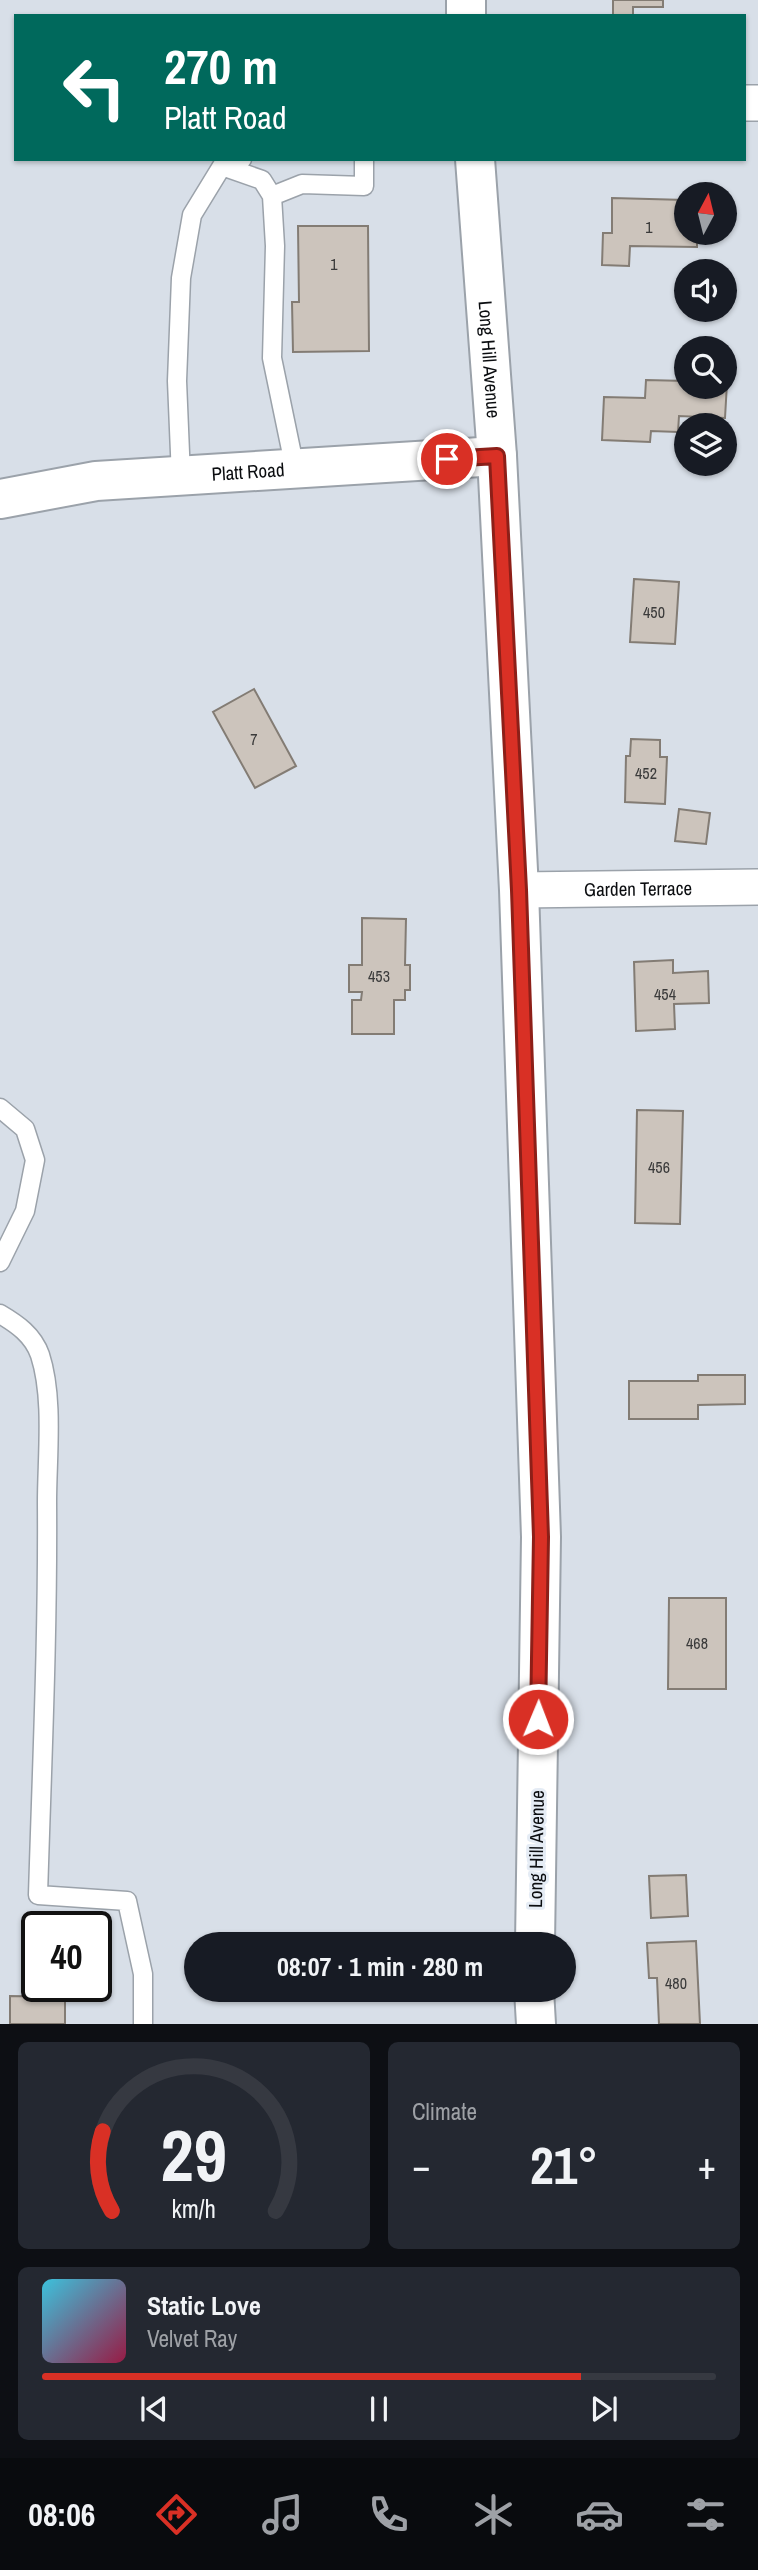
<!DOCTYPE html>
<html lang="en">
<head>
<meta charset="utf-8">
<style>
  :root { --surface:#171b24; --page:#242831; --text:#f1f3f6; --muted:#9ea1a6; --line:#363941; --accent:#d93025 }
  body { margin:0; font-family:"Archivo Narrow",sans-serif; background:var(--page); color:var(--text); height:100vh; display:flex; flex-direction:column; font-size:26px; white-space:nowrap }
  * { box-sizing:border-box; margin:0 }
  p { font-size:23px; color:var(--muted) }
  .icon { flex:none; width:38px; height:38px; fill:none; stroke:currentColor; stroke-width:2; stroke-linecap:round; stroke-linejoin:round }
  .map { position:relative; height:2024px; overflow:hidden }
  .panel { display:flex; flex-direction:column; gap:18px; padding:18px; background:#0d0f14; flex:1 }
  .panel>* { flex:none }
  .guide { position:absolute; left:14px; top:14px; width:732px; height:147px; border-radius:0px; box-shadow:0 2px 5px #0004; background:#00695c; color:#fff; overflow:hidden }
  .needle { width:46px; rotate:7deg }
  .buttons { position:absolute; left:674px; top:182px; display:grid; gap:14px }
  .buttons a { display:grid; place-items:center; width:63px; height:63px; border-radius:50%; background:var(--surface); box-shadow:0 2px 5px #0004; font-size:35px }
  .speed { position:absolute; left:21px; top:1911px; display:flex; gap:14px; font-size:35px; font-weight:700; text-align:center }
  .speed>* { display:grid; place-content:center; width:91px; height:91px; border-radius:50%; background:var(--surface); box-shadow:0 2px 5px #0004; line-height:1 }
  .speed .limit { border:4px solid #111; border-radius:10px; background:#fff; color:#111 }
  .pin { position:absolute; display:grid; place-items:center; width:60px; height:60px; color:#fff; margin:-30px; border:4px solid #fff; border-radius:50%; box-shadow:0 2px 7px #0007 }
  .me { position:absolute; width:77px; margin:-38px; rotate:1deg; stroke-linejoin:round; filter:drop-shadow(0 0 5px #0008) }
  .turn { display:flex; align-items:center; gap:24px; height:147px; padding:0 35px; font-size:32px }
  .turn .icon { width:91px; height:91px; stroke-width:2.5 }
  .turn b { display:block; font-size:49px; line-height:60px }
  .big { font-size:52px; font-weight:700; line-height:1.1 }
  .panel .tile { flex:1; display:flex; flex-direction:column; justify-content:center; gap:10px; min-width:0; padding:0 24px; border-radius:10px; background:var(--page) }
  .panel .dial { align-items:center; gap:0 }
  .dial svg { height:182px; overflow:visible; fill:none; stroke:var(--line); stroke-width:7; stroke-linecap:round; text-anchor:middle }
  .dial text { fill:var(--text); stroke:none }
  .song { display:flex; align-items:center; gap:21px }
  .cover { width:84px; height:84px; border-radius:10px; background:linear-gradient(135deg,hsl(190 70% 55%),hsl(340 70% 35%)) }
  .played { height:7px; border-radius:4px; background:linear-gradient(90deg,var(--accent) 80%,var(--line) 80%) }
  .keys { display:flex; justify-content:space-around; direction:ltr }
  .heat { display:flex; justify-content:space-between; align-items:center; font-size:38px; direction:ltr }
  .panel .tiles { flex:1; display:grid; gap:18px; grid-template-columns:1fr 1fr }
  .tile:last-child { grid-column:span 2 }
  .trip { position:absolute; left:184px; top:1932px; width:392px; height:70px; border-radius:35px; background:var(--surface); box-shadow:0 2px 5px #0004; font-weight:700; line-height:70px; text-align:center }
  .tab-bar { display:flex; height:112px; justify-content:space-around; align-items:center; background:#090b0e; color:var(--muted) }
  .tab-bar .icon { width:49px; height:49px }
  .tab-bar .current { color:var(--accent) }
  .tab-bar b { font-size:32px; color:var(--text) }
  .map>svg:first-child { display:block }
  .building { fill:#ccc4bc; stroke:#837c74; stroke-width:2 }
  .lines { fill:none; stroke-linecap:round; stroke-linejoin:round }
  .service-casing { stroke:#9ba2aa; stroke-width:21 }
  .minor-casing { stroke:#9ba2aa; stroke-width:38 }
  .tertiary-casing { stroke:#9ba2aa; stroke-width:42 }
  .service { stroke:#fff; stroke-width:18 }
  .minor { stroke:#fff; stroke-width:35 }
  .tertiary { stroke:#fff; stroke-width:38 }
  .route-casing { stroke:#8d1f18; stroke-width:18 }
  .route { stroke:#d93025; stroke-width:12 }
  .labels { text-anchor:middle; stroke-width:6; stroke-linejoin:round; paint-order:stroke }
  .number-label { font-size:16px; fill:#3b3b3b }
  .street-label { font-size:19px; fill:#0b0d10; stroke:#e5ecf5 }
</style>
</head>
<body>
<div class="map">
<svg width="758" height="2024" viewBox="0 0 758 2024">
  <rect width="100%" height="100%" fill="#d8dfe8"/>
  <!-- building -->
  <path class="building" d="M613,0H663V7H633V16H613Z
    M612,198L686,200V233H697V247L630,246L629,266L602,265L603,233H612Z
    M298,226H368L369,351L293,352L292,302H299Z
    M646,380L686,381V387H724V383H727L725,418L679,416L678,432L651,431L650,442L602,440L604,397L645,398Z
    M634,579L679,582L675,644L630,642Z
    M254,689L296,766L255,788L213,712Z
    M631,739L660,740V757H667L665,804L625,802L626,756H630Z
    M679,809L710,813L706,844L675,841Z
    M362,918L406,919L405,965H410V990H405V1000H394V1034H352V1000H361L362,992H349V965H362Z
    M673,960V973L708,971L709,1003L674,1004L675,1029L636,1031L634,962Z
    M637,1110L683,1111L680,1224L635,1223Z
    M698,1375H745V1404L698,1405V1419H629V1381H698Z
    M669,1598H726V1689H668Z
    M686,1875L688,1916L651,1918L649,1876Z
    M696,1941L700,2024H659L657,1978H649L647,1943Z
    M10,1996L65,1997V2024H10Z"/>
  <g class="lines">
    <defs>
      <path id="service" d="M222,166L262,180L272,196
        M295,469L272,358L275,246L272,196L302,184L364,186V159
        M181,477L177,381L181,278L192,215L222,166L242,159
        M0,1108L25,1129L35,1160L25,1211L0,1262
        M0,1314C17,1324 33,1335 40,1355C54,1398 47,1457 47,1502C48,1633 42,1764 38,1895L127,1901L143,1974V2024"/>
      <g id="minor">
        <path d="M744,103H758"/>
        <path id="s1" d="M519,890L758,887"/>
      </g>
      <g id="tertiary">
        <path d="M466,0V16"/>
        <path id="s2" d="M475,159L497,456L519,890L541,1537L535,1944"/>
        <path id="s3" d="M0,499L96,481L497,456"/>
        <path d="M534,1990L536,2024"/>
      </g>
    </defs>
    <!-- service casing -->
    <use href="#service" class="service-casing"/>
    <!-- minor casing -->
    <use href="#minor" class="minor-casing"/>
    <!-- tertiary casing -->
    <use href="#tertiary" class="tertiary-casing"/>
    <!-- service -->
    <use href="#service" class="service"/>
    <!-- minor -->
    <use href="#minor" class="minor"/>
    <!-- tertiary -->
    <use href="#tertiary" class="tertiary"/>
  </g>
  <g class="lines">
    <defs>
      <path id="route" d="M447,459L497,456L519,890L541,1537L538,1719"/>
    </defs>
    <!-- route casing -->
    <use href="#route" class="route-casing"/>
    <!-- route -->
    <use href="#route" class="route"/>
  </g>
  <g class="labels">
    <!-- number labels -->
    <g class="number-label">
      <text x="649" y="233">1</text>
      <text x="334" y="270">1</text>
      <text x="654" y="618">450</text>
      <text x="254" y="745">7</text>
      <text x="646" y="779">452</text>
      <text x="379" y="982">453</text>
      <text x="665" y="1000">454</text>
      <text x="659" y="1173">456</text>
      <text x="697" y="1649">468</text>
      <text x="676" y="1989">480</text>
    </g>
    <!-- street labels -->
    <g class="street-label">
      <text dy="7" stroke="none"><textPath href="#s2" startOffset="201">Long Hill Avenue</textPath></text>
      <text dy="7" stroke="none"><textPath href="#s3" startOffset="250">Platt Road</textPath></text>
      <text dy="7" stroke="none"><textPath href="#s1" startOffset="119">Garden Terrace</textPath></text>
      <text transform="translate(536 1849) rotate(-89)" y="7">Long Hill Avenue</text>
    </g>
  </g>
</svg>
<div class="buttons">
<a><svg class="needle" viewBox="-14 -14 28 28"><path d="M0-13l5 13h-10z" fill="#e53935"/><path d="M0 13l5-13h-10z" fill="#9ea1a6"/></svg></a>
<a><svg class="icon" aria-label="sound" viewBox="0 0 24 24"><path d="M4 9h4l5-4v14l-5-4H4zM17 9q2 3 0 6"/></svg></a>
<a><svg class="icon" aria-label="search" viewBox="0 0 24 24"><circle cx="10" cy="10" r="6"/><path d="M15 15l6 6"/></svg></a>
<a><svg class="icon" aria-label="layers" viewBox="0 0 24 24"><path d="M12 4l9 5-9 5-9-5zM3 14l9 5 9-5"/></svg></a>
</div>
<div class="speed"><div class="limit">40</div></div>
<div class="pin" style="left:447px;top:459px;background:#d93025"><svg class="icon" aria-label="arrive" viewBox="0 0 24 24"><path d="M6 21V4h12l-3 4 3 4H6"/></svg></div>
<svg class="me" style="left:538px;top:1719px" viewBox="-20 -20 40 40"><circle r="17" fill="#d93025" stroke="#fff" stroke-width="3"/><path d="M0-11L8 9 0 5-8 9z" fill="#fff"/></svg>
<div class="trip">08:07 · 1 min · 280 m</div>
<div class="guide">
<div class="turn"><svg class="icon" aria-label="left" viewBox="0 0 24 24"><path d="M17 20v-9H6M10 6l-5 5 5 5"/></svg><div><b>270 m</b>Platt Road</div></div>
</div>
</div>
<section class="panel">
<div class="tiles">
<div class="tile dial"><svg viewBox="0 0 100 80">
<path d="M14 69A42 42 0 1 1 86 69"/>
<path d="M14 69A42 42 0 0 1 10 34" stroke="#d93025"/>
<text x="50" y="56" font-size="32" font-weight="700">29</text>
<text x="50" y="72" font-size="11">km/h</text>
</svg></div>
<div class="tile"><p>Climate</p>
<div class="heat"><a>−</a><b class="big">21°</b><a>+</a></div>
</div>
<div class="tile">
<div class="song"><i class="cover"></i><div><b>Static Love</b><p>Velvet Ray</p></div></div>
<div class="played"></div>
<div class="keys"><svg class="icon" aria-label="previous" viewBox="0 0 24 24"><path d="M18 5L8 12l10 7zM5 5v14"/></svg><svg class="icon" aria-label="pause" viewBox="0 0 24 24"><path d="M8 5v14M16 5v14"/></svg><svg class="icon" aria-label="next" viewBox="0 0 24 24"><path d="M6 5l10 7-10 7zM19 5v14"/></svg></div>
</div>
</div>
</section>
<nav class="tab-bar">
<b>08:06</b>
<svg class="icon current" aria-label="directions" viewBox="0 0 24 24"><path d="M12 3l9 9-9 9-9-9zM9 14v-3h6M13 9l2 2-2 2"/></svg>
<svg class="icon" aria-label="music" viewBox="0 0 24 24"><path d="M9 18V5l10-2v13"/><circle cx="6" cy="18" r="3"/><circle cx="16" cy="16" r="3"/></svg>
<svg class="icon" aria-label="phone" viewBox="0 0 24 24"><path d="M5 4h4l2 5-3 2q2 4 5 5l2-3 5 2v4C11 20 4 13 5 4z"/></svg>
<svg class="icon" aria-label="climate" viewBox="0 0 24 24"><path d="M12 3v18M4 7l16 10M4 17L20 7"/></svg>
<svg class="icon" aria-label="car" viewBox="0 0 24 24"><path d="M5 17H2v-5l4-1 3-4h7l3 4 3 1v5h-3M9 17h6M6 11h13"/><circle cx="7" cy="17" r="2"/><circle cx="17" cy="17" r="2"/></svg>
<svg class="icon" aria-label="filters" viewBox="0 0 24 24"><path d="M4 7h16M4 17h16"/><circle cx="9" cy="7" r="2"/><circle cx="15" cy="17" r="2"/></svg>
</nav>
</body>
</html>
